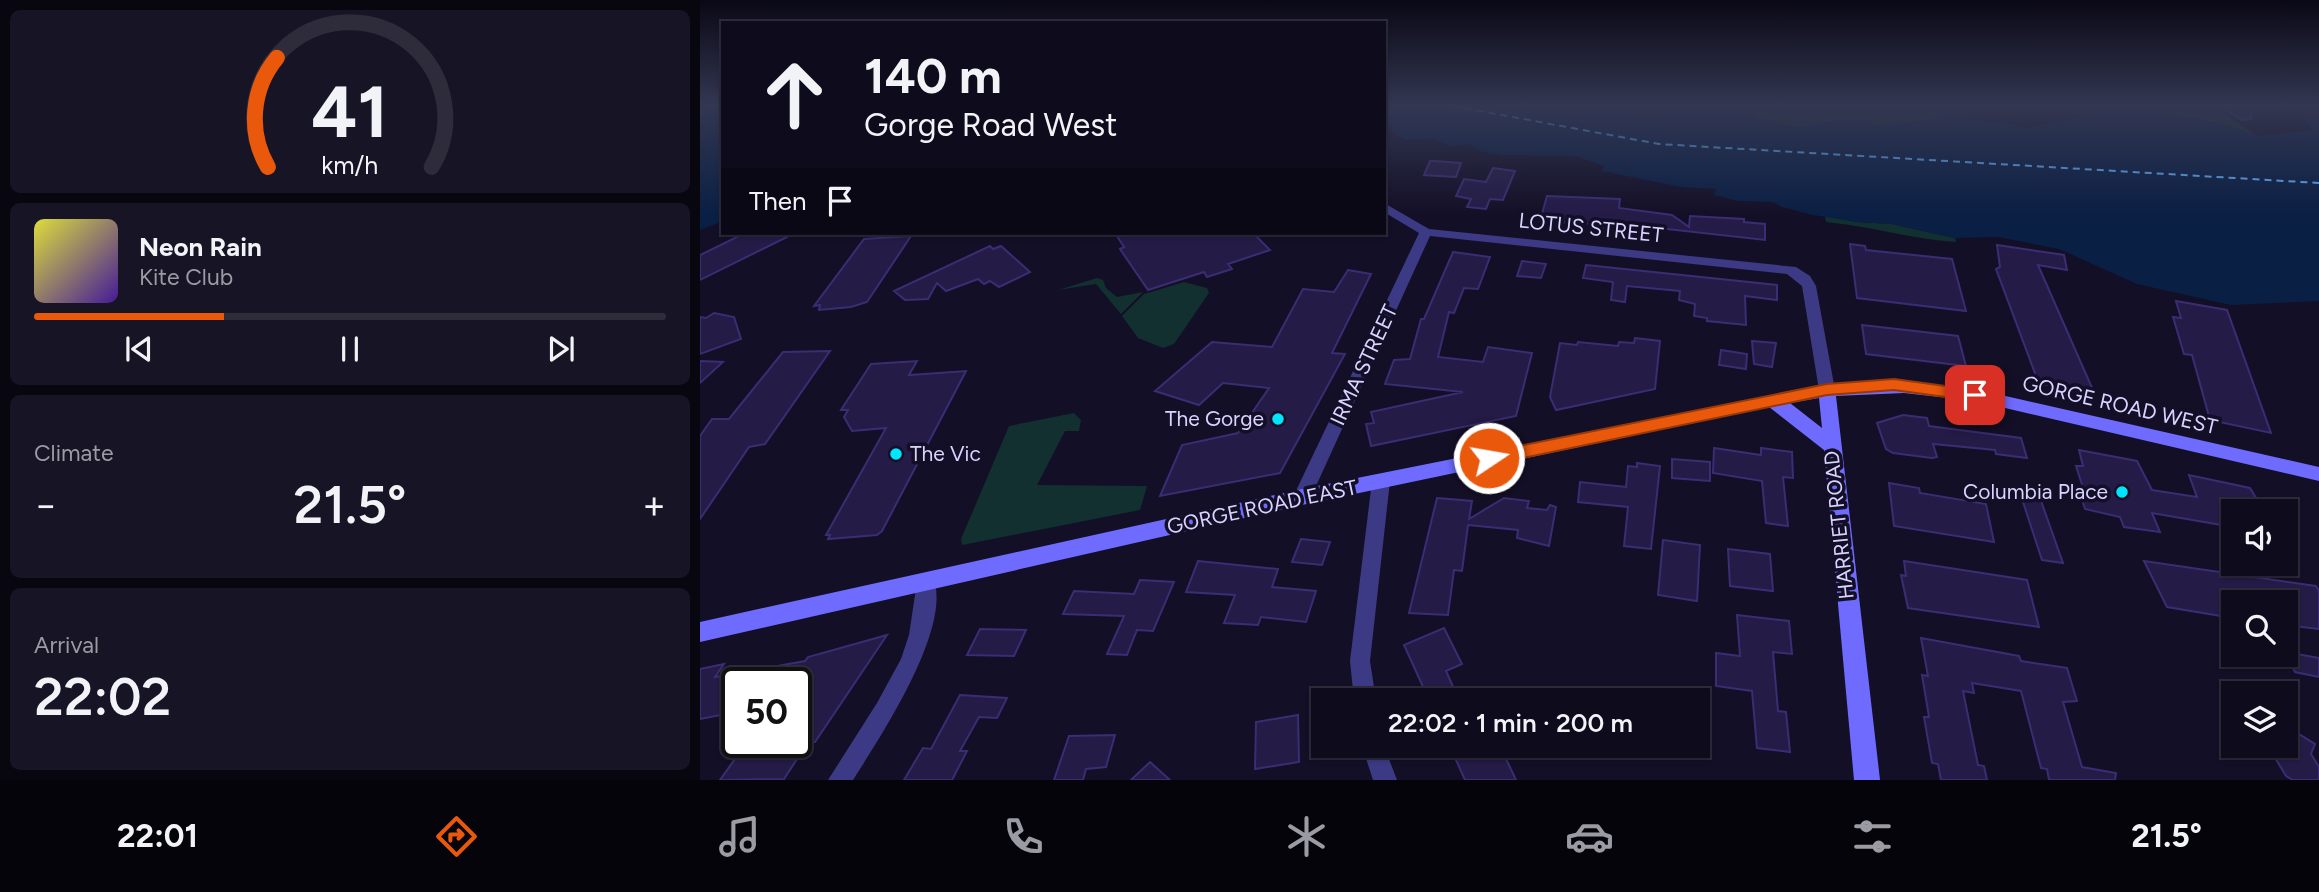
<!DOCTYPE html>
<html lang="en">
<head>
<meta charset="utf-8">
<style>
  :root { --surface:#0e0b1c; --page:#171425; --text:#f1f3f6; --muted:#9b9ba3; --line:#2e2b3b; --accent:#ea580c }
  body { margin:0; font-family:Figtree,sans-serif; background:var(--page); color:var(--text); height:100vh; display:flex; flex-direction:column; font-size:26px; white-space:nowrap }
  * { box-sizing:border-box; margin:0 }
  p { font-size:23px; color:var(--muted) }
  .icon { flex:none; width:38px; height:38px; fill:none; stroke:currentColor; stroke-width:2; stroke-linecap:round; stroke-linejoin:round }
  .map { position:relative; flex:1; overflow:hidden }
  .drawer { display:flex; flex-direction:column; gap:10px; padding:10px; background:#08060f; width:700px }
  .drawer>* { flex:none }
  .hud { position:absolute; left:21px; top:21px; width:665px; height:214px; border-radius:0px; box-shadow:0 2px 5px #0004,0 0 0 2px var(--line); background:#0e0b1c; color:var(--text); overflow:hidden }
  .fabs { position:absolute; left:1521px; top:499px; display:grid; gap:14px }
  .fabs a { display:grid; place-items:center; width:77px; height:77px; border-radius:0px; background:var(--surface); box-shadow:0 2px 5px #0004,0 0 0 2px var(--line); font-size:35px }
  .speed { position:absolute; left:21px; top:667px; display:flex; gap:14px; font-size:35px; font-weight:700; text-align:center }
  .speed>* { display:grid; place-content:center; width:91px; height:91px; border-radius:50%; background:var(--surface); box-shadow:0 2px 5px #0004,0 0 0 2px var(--line); line-height:1 }
  .speed .limit { border:4px solid #111; border-radius:10px; background:#fff; color:#111 }
  .pin { position:absolute; display:grid; place-items:center; width:60px; height:60px; color:#fff; margin:-30px; border-radius:14px; box-shadow:0 4px 10px #0006 }
  .me { position:absolute; width:77px; margin:-38px; rotate:78deg; stroke-linejoin:round; filter:drop-shadow(0 0 5px #0008) }
  .turn { display:flex; align-items:center; gap:24px; height:147px; padding:0 28px; font-size:32px }
  .turn .icon { width:91px; height:91px; stroke-width:2.5 }
  .turn b { display:block; font-size:49px; line-height:60px }
  .then { display:flex; align-items:center; height:66px; padding:0 28px; background:#0003; gap:14px; font-size:26px }
  .big { font-size:52px; font-weight:600; line-height:1.1 }
  .drawer .card { flex:1; display:flex; flex-direction:column; justify-content:center; gap:10px; min-width:0; padding:0 24px; border-radius:10px; background:var(--page) }
  .drawer .dial { align-items:center; gap:0 }
  .dial svg { height:182px; overflow:visible; fill:none; stroke:var(--line); stroke-width:7; stroke-linecap:round; text-anchor:middle }
  .dial text { fill:var(--text); stroke:none }
  .song { display:flex; align-items:center; gap:21px }
  .cover { width:84px; height:84px; border-radius:10px; background:linear-gradient(135deg,hsl(60 70% 55%),hsl(260 70% 35%)) }
  .played { height:7px; border-radius:4px; background:linear-gradient(90deg,var(--accent) 30%,var(--line) 30%) }
  .keys { display:flex; justify-content:space-around; direction:ltr }
  .heat { display:flex; justify-content:space-between; align-items:center; font-size:38px; direction:ltr }
  .trip { position:absolute; left:611px; top:688px; width:399px; height:70px; border-radius:0px; background:var(--surface); box-shadow:0 2px 5px #0004,0 0 0 2px var(--line); font-weight:600; line-height:70px; text-align:center }
  .menu { display:flex; height:112px; justify-content:space-around; align-items:center; background:#06040b; color:var(--muted) }
  .menu .icon { width:49px; height:49px }
  .menu .selected { color:var(--accent) }
  .menu b { font-size:32px; color:var(--text) }
  main { display:flex; flex:1; min-height:0 }
  .map>svg:first-child { display:block }
  .green { fill:#12302f }
  .water { fill:#0a1f44 }
  .lines { fill:none; stroke-linecap:round; stroke-linejoin:round }
  .ferry { stroke:#62b6ff; stroke-width:2; stroke-dasharray:7 5; stroke-linecap:butt }
  .building { fill:#241b47; stroke:#3b2d73; stroke-width:2 }
  .street { fill:#3d3a85; fill-rule:evenodd }
  .secondary { fill:#6f6bff; fill-rule:evenodd }
  .route { fill:#ea580c; stroke:#983908; stroke-width:2 }
  .poi-dot { fill:#00e5ff; stroke:#130f26; stroke-width:2.5 }
  .labels { text-anchor:middle; stroke-width:7; stroke-linejoin:round; paint-order:stroke }
  .street-label { font-size:21px; fill:#d9d4ff; stroke:#130f26 }
  .poi-label { font-size:21px; fill:#d9d4ff; stroke:#130f26; text-anchor:end }
</style>
</head>
<body>
<main>
<section class="drawer">
<div class="card dial"><svg viewBox="0 0 100 80">
<path d="M14 69A42 42 0 1 1 86 69"/>
<path d="M14 69A42 42 0 0 1 18 21" stroke="#ea580c"/>
<text x="50" y="56" font-size="32" font-weight="700">41</text>
<text x="50" y="72" font-size="11">km/h</text>
</svg></div>
<div class="card">
<div class="song"><i class="cover"></i><div><b>Neon Rain</b><p>Kite Club</p></div></div>
<div class="played"></div>
<div class="keys"><svg class="icon" aria-label="previous" viewBox="0 0 24 24"><path d="M18 5L8 12l10 7zM5 5v14"/></svg><svg class="icon" aria-label="pause" viewBox="0 0 24 24"><path d="M8 5v14M16 5v14"/></svg><svg class="icon" aria-label="next" viewBox="0 0 24 24"><path d="M6 5l10 7-10 7zM19 5v14"/></svg></div>
</div>
<div class="card"><p>Climate</p>
<div class="heat"><a>−</a><b class="big">21.5°</b><a>+</a></div>
</div>
<div class="card"><p>Arrival</p><b class="big">22:02</b></div>
</section>
<div class="map">
<svg width="1619" height="780" viewBox="0 0 1619 780">
  <rect width="100%" height="100%" fill="#130f26"/>
  <!-- green -->
  <path class="green" d="M1049,106H1142L1146,110L1173,106H1229L1241,119L1174,126L1167,120H1138L1097,128L1057,118Z
    M1453,108L1526,115L1556,135L1518,123L1458,112Z
    M1125,216L1157,222L1192,224L1255,238L1256,242C1211,239 1170,226 1126,222Z
    M397,278L403,280L406,288L417,297L443,292L421,314L396,284L358,290Z
    M484,282L507,288L509,293L474,344L463,348L438,338L422,316L444,294Z
    M374,413L381,420L379,431H365L337,485L447,486L440,510L262,545L261,539L309,426Z"/>
  <!-- water -->
  <path class="water" d="M0,106H23V221L0,230Z
    M684,106H888L898,110L933,106L938,108L940,116L958,114L969,106H977L1041,110L1057,118L1097,128L1138,120H1167L1174,126L1240,119L1231,108L1252,110L1284,122H1305L1326,129L1398,112L1448,110L1518,123L1560,136L1613,130L1603,118L1619,115V301L1531,305L1437,284L1359,249L1298,237L1255,238L1192,224L1157,222L1113,215L1082,207L1073,202L1038,201L1014,195L1016,189L982,187L902,171L904,166L876,156L802,155L780,151L770,144L751,146L733,139L705,140L684,125Z"/>
  <g class="lines">
    <!-- ferry -->
    <path class="ferry" d="M753,106L959,144L1619,183"/>
  </g>
  <!-- building -->
  <path class="building" d="M1552,106L1551,119L1541,120L1524,107Z
    M730,161H735L761,163L756,177L724,175Z
    M793,168L815,171L803,200L790,199L786,209L767,207L771,199L756,196L764,179L786,182Z
    M847,196L920,199L919,208L972,215L989,227L990,216L1044,219V222L1065,224V240L931,225H914L913,229L893,227V224L840,221Z
    M45,233H95L0,280V255Z
    M415,233H553L570,250L528,264L532,269L507,277L504,272L448,290L420,249L424,247Z
    M211,236L167,302L151,307L119,310L120,305L114,306L164,239Z
    M1150,244L1165,246L1166,250L1252,259L1266,311L1157,298Z
    M1297,245L1364,255L1367,270L1338,265L1393,390L1339,384L1296,269L1300,267Z
    M290,246L293,249L301,246L330,272L299,287L290,281L284,284L278,279L246,291L237,283L228,299L205,300L194,291Z
    M753,252L790,257L778,289L764,288L754,313L749,312L738,357L783,362L788,347L832,353L816,416L671,446L666,424L674,423L671,412L763,392L685,384L694,360L710,359L721,319H724Z
    M822,261L846,264L841,278L817,276Z
    M886,265L1077,285V300L1045,296L1046,325L1007,321V318L994,316L995,304L979,300L980,291L927,286L925,302L911,300L913,282L883,278Z
    M648,270L671,274L632,353L645,354L580,473L460,496L482,445L538,433L569,388L523,383L499,405L455,391L512,342L572,347L603,289L634,292Z
    M1476,301L1527,310L1571,433L1510,420L1492,355L1484,354L1473,317L1481,318Z
    M14,313L34,317L41,339L0,354V317L6,318Z
    M1162,325L1258,336L1266,366L1166,354Z
    M935,338L960,341L955,389L856,410L850,397L860,343L877,345L878,342L918,346L919,342L934,343Z
    M1052,341L1076,343L1072,367L1054,364Z
    M1021,350L1047,354L1046,369L1019,365Z
    M130,351L65,444L49,447L0,519V436L12,419H29L83,352Z
    M0,361L23,362L0,383Z
    M217,361L209,375L266,371L182,531L177,535L128,539L130,535H126L186,428L152,431L144,417L148,410H141L171,364Z
    M1203,415L1227,418L1229,426L1321,438L1327,458L1296,454L1295,450L1233,444L1237,457L1232,458L1193,453L1186,449L1177,423Z
    M1014,448L1061,455V448L1092,452L1093,478L1083,477L1088,526L1066,523L1062,481L1013,473Z
    M1379,450L1437,461L1452,490L1497,497L1489,475L1550,488L1564,511H1533V527L1452,513L1460,532L1424,527L1420,517L1385,509L1379,490L1384,491L1376,466H1383Z
    M972,459L1010,462V481L972,478Z
    M937,463L960,466L951,549L924,546L928,507L878,502L880,482L926,487L928,466L937,467Z
    M1189,483L1219,488L1220,493L1286,504L1294,542L1194,526Z
    M1321,496L1340,498L1363,563L1342,560Z
    M737,498L772,501L769,519L804,498L829,501L827,508L847,510L850,505L856,507L849,546L817,538L818,530L768,525L762,571L754,570L748,615L709,613Z
    M601,539L630,542L622,565L592,562Z
    M963,540L1000,545L997,601L958,595Z
    M1028,549L1070,554L1073,591L1030,586Z
    M498,561L578,569L572,587L616,591L606,622L561,617L558,625L524,623L535,595L486,592Z
    M1204,561L1327,580L1339,627L1208,608L1201,575L1206,576Z
    M1444,561L1616,586L1619,591V629L1586,625V602H1533V618L1467,607Z
    M440,580L474,582L453,631L437,630L427,655L407,654L424,616L363,614L374,591L434,594Z
    M1037,615L1089,621L1092,654L1073,652L1078,711L1086,712L1090,752L1057,748L1052,691L1016,686V653L1040,656Z
    M744,628L762,664L746,671L759,700H729L704,645Z
    M280,629L326,630L314,656L267,655Z
    M187,635L115,742H108L84,779L20,780L47,742H96V682H37V712L0,719V669L24,664L15,677L105,661L108,657Z
    M1221,638L1319,656L1321,661L1367,668L1377,701L1363,702L1382,767L1416,773L1415,780H1349L1347,769L1341,768L1321,691L1272,683L1274,693L1263,691L1278,765L1284,766L1287,780H1241L1238,764L1232,763L1224,717H1229L1222,675L1228,676Z
    M1586,652L1619,658V677L1595,672Z
    M260,695L307,698L297,718L279,717L260,751H267L252,780H204L223,748L231,749Z
    M598,715L599,762L555,769L556,722Z
    M1586,726L1615,744L1611,754L1619,767V780H1593L1586,776L1568,746H1586Z
    M415,735L406,767L386,769L383,780H354L369,736Z
    M765,746H800L816,780H765L752,751Z
    M450,762L470,780H431Z"/>
  <g class="lines">
    <!-- street -->
    <path class="street" d="M684,203L729,229L1096,267L1110,276L1116,286L1135,390L1127,395L1119,390L1102,286L1087,274L730,236L611,497L608,502L602,504L596,502L593,497L719,233L684,212Z
      M681,474L687,476L690,481L670,661L676,700H654L650,661L672,481L675,476Z
      M225,573L232,575C256,624 179,739 153,780H128L177,703L201,659L209,635L218,575Z
      M662,746H684L697,780H673Z"/>
    <!-- secondary -->
    <path class="secondary" d="M1204,381L1275,389L1619,467V481L1275,401L1204,393L1136,396L1180,780H1154L1124,450L1069,407L602,505L0,642V622L602,489L1127,384ZM1119,398L1122,428L1090,403Z"/>
  </g>
  <!-- sky -->
  <linearGradient id="sky" x2="0" y2="1"><stop stop-color="#0a0815"/><stop offset="0.49" stop-color="#333752"/><stop offset="1" stop-color="#333752" stop-opacity="0"/></linearGradient>
  <rect width="1619" height="215" fill="url(#sky)"/>
  <!-- route -->
  <path class="route" d="M1194,379L1275,390L1283,395L1275,401L1194,390L1127,395L789,465L781,458L789,452L1127,384Z"/>
  <!-- markers -->
  <g class="poi-dot">
    <circle cx="578" cy="419" r="7"/>
    <circle cx="196" cy="454" r="7"/>
    <circle cx="1422" cy="492" r="7"/>
  </g>
  <g class="labels">
    <!-- street labels -->
    <g class="street-label">
      <text transform="translate(891 228) rotate(6)" y="7">LOTUS STREET</text>
      <text transform="translate(664 365) rotate(-65)" y="7">IRMA STREET</text>
      <text transform="translate(1420 405) rotate(13)" y="7">GORGE ROAD WEST</text>
      <text transform="translate(562 507) rotate(-12)" y="7">GORGE ROAD EAST</text>
      <text transform="translate(1139 525) rotate(-96)" y="7">HARRIET ROAD</text>
    </g>
    <!-- poi labels -->
    <g class="poi-label">
      <text x="564" y="426">The Gorge</text>
      <text x="210" y="461" text-anchor="start">The Vic</text>
      <text x="1408" y="499">Columbia Place</text>
    </g>
  </g>
</svg>
<div class="fabs">
<a><svg class="icon" aria-label="sound" viewBox="0 0 24 24"><path d="M4 9h4l5-4v14l-5-4H4zM17 9q2 3 0 6"/></svg></a>
<a><svg class="icon" aria-label="search" viewBox="0 0 24 24"><circle cx="10" cy="10" r="6"/><path d="M15 15l6 6"/></svg></a>
<a><svg class="icon" aria-label="layers" viewBox="0 0 24 24"><path d="M12 4l9 5-9 5-9-5zM3 14l9 5 9-5"/></svg></a>
</div>
<div class="speed"><div class="limit">50</div></div>
<div class="pin" style="left:1275px;top:395px;background:#d93025"><svg class="icon" aria-label="arrive" viewBox="0 0 24 24"><path d="M6 21V4h12l-3 4 3 4H6"/></svg></div>
<svg class="me" style="left:789px;top:458px" viewBox="-20 -20 40 40"><circle r="17" fill="#ea580c" stroke="#fff" stroke-width="3"/><path d="M0-11L8 9 0 5-8 9z" fill="#fff"/></svg>
<div class="trip">22:02 · 1 min · 200 m</div>
<div class="hud">
<div class="turn"><svg class="icon" aria-label="ahead" viewBox="0 0 24 24"><path d="M12 20V5M6 11l6-6 6 6"/></svg><div><b>140 m</b>Gorge Road West</div></div>
<div class="then">Then<svg class="icon" aria-label="arrive" viewBox="0 0 24 24"><path d="M6 21V4h12l-3 4 3 4H6"/></svg></div>
</div>
</div>
</main>
<nav class="menu">
<b>22:01</b>
<svg class="icon selected" aria-label="directions" viewBox="0 0 24 24"><path d="M12 3l9 9-9 9-9-9zM9 14v-3h6M13 9l2 2-2 2"/></svg>
<svg class="icon" aria-label="music" viewBox="0 0 24 24"><path d="M9 18V5l10-2v13"/><circle cx="6" cy="18" r="3"/><circle cx="16" cy="16" r="3"/></svg>
<svg class="icon" aria-label="phone" viewBox="0 0 24 24"><path d="M5 4h4l2 5-3 2q2 4 5 5l2-3 5 2v4C11 20 4 13 5 4z"/></svg>
<svg class="icon" aria-label="climate" viewBox="0 0 24 24"><path d="M12 3v18M4 7l16 10M4 17L20 7"/></svg>
<svg class="icon" aria-label="car" viewBox="0 0 24 24"><path d="M5 17H2v-5l4-1 3-4h7l3 4 3 1v5h-3M9 17h6M6 11h13"/><circle cx="7" cy="17" r="2"/><circle cx="17" cy="17" r="2"/></svg>
<svg class="icon" aria-label="filters" viewBox="0 0 24 24"><path d="M4 7h16M4 17h16"/><circle cx="9" cy="7" r="2"/><circle cx="15" cy="17" r="2"/></svg>
<b>21.5°</b>
</nav>
</body>
</html>
